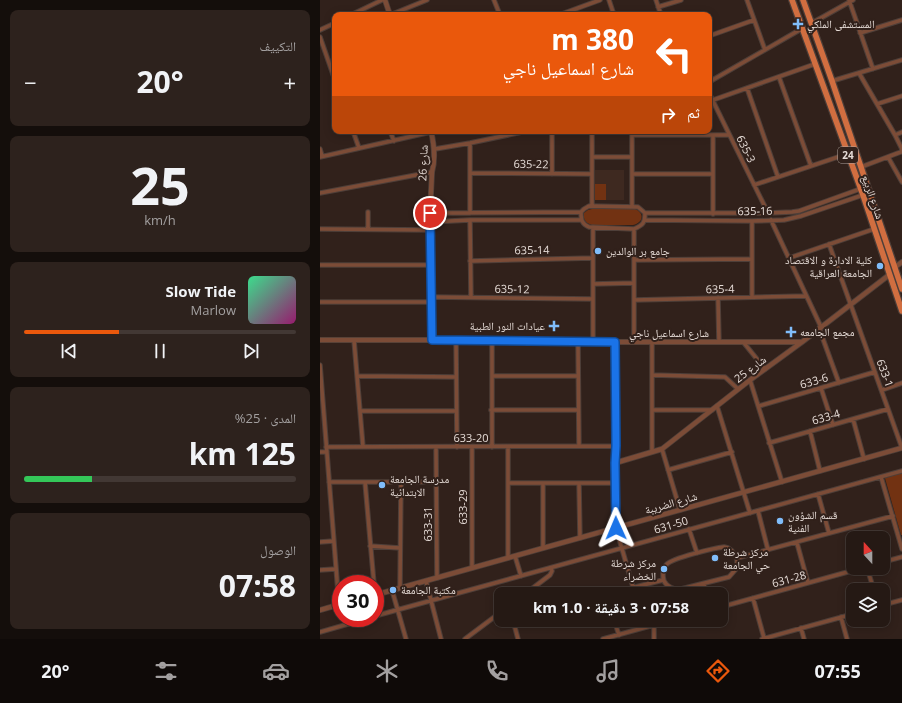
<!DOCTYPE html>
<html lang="ar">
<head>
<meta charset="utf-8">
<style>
  :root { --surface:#251914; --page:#2d221d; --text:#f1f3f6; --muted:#a3a0a0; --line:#423834; --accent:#ea580c }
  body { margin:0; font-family:"Open Sans","Noto Naskh Arabic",sans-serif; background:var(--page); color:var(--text); direction:rtl; height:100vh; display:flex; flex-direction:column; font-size:15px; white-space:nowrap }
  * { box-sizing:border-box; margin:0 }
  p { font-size:13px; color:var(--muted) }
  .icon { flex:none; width:22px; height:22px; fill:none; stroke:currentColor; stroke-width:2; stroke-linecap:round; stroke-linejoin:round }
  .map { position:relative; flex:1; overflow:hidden; direction:ltr }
  .drawer { display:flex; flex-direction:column; gap:10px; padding:10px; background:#140e0b; width:320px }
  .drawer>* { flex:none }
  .banner { position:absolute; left:12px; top:12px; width:380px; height:122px; border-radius:8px; box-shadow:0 2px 10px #0003,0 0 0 1px var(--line); direction:rtl; background:#ea580c; color:#fff; overflow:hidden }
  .needle { width:26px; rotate:339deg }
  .buttons { position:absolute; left:526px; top:531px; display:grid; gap:8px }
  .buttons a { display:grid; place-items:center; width:44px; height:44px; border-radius:8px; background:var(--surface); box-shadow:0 2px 10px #0003,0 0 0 1px var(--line); font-size:20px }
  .speed { position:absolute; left:12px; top:575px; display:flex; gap:8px; font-size:20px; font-weight:700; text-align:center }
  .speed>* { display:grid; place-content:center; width:52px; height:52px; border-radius:50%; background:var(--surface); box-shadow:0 2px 10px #0003,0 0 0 1px var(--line); line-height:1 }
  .speed .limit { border:6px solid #d22; background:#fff; color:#111 }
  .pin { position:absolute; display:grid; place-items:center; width:34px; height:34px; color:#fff; margin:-17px; border:2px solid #fff; border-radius:50%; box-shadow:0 1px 4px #0007 }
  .me { position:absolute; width:44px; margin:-22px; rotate:359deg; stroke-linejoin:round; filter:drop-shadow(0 0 3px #0008) }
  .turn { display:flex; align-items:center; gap:14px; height:84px; padding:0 12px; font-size:18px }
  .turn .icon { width:52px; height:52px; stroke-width:2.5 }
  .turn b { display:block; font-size:28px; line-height:34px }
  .then { display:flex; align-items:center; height:38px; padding:0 12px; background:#0003; gap:8px; font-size:15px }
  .big { font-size:30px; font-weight:700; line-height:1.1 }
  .drawer .widget { flex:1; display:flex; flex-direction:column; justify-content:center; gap:6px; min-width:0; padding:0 14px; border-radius:8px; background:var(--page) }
  .drawer .dial { align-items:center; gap:0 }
  .dial b { font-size:52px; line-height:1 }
  .song { display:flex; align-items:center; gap:12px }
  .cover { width:48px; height:48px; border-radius:6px; background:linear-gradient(135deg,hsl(150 70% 55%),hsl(320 70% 35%)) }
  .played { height:4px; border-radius:2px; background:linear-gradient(90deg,var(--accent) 35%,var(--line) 35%) }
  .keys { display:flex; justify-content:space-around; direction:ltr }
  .heat { display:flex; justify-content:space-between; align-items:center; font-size:22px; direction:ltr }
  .charge { height:6px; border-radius:3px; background:linear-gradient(90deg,#34c759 25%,var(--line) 0) }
  .trip { position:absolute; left:174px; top:587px; width:234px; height:40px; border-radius:8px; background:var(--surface); box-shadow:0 2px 10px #0003,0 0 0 1px var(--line); font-weight:700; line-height:40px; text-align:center; direction:rtl }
  .menu { display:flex; height:64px; justify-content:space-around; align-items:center; background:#0f0a08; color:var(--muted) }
  .menu .icon { width:28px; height:28px }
  .menu .on { color:var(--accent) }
  .menu b { font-size:18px; color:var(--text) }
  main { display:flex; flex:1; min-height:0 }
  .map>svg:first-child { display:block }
  .built { fill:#3e2920 }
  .green { fill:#723212 }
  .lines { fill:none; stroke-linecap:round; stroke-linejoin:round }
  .minor-casing { stroke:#4e3f39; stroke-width:5.5 }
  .tertiary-casing { stroke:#4e3f39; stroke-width:6 }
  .primary-casing { stroke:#4e3f39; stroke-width:8 }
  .minor { stroke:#7c4c37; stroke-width:3.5 }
  .tertiary { stroke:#7c4c37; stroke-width:4.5 }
  .primary { stroke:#d16e40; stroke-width:5.5 }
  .route-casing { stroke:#114b97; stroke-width:10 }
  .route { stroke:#1a73e8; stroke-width:7 }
  .poi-dot { fill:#80bdfa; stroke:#31211b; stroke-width:1.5 }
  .labels { text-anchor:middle; stroke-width:4; stroke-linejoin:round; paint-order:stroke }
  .shield { fill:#31211b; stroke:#b0a49f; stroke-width:1 }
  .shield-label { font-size:10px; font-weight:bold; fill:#e6dcd7 }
  .poi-label { font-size:11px; fill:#e6dcd7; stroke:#31211b; text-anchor:start }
  .street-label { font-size:11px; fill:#e6dcd7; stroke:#31211b }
</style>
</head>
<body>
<main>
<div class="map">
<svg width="582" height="639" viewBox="0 0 582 639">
  <rect width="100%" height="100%" fill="#31211b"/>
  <!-- built -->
  <path class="built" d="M275,170H304V200H275Z"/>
  <!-- green -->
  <path class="green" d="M275,184H286V200H275Z
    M272,209H315C325,213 323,223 313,225H272C266,223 263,220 264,213L268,210Z
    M582,473V535H581L565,478Z"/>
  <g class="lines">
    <defs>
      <path id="minor" d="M174,0L180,15
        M289,0L294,15
        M336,0L341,15
        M427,0L445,50
        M529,0L553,69
        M338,7L361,0
        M31,15L62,0
        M70,15L107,0
        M239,15L280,0
        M492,23L533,0
        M0,30L15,23
        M540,33L582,20
        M389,36L434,20
        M0,37L15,80
        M539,73L575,135L582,149L581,152L578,153L541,167
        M459,77L491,166
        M512,81L582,60
        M389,82L483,28
        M427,88L458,177
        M389,93L448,213
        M393,100L495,64
        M557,104L582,96
        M33,131L39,148
        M70,131L74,141
        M232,131V174
        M312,135H409
        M393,135V214
        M575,135L582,132
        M0,149L2,156
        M115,149L150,143L207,131
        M0,157L111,132
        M272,157H312
        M568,157L582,182
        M150,173L272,174
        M312,174H393
        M434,185L527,154
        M0,193L112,172
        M269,206L318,207L325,213C325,223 323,225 314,229L269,227C262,224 261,220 261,212L264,209Z
        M272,206V131
        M312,206V131
        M110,213L261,212
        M150,213V143
        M325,213H448L472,212L479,211L540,189
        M150,220L151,297
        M325,220L432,221L464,220L481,216L543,195
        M451,220L501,327
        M110,222L150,220H261
        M0,229L110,230
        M48,229V212
        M509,244L582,448
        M469,258L554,229
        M314,260L432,259
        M150,261L273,258
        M0,265H111
        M273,284L314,283
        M111,297L273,299
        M432,297V221
        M398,298L399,342
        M314,300L486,296
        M0,302H111
        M499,328L519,383
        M34,340L43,447
        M136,340L137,447
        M172,341V447
        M258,342L259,446
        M273,342V227
        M295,342L296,446L295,463L296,528L313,587
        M314,342V229
        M424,343L445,369
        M0,365L19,605
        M332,375L405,377L418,389
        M37,376L136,377
        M172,376H258
        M430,380L462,482
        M501,388L513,425
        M562,390L582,383
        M397,406L430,513
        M439,406L555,372
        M171,410H258
        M332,410H392
        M40,411H136
        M533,419L544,459
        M490,431L500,471
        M449,443L568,409
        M6,447L296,446
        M116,447L117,578
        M342,449L360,510
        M0,452H7
        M332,452V342
        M348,470L412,452
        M561,477L582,549
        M9,482H116
        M45,482L54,584
        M188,483H295
        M223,483V548
        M259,483L260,538
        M498,494L509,533
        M438,511L448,550
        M369,529L377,553
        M0,542L14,541
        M477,543L488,583
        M50,546L80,548
        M404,547L408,548L412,551L417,558V566L416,569L409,577L357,590C350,588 343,584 343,576C343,571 343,568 347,564C353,558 394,548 404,547Z
        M195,556L201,576
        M188,558V447
        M417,558L573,516
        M563,562L582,557
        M152,568V447
        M547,568L554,590
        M0,570L16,569
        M106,581L121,639
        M384,584L387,594
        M80,588L81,482
        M72,590L86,639
        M205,594L230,575L232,571L231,568
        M288,594L343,580
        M433,598L444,638
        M563,605L582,600
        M401,607L542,568
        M55,616L582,471
        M521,617L527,639
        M193,620L198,639
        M294,620L299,635
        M334,625V639
        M481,628L484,639
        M0,632L49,618
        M145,639L181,612
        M283,639L352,620
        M442,639L533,614"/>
      <path id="tertiary" d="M65,0L70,15
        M111,131C114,144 116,158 112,172L110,213L112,340
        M575,267L582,262
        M0,340H136L258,342H482
        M295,463L342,449L430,380L482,342L569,275
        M55,595L582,448
        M0,610L21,604"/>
      <path id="primary" d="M472,0L543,195L582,311
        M483,0L512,81L582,289"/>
    </defs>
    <!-- minor casing -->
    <use href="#minor" class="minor-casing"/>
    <!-- tertiary casing -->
    <use href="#tertiary" class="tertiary-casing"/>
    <!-- primary casing -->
    <use href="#primary" class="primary-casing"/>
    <!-- minor -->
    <use href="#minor" class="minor"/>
    <!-- tertiary -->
    <use href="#tertiary" class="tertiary"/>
    <!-- primary -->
    <use href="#primary" class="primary"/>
  </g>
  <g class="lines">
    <defs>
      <path id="route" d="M110,213L112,340L295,342L296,446L295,463L296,528"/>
    </defs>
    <!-- route casing -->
    <use href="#route" class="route-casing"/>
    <!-- route -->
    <use href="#route" class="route"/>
  </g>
  <!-- markers -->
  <g class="poi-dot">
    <path d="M476 18h4v4h4v4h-4v4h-4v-4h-4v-4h4z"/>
    <circle cx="278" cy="251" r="4"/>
    <circle cx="560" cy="266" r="4"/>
    <path d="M232 320h4v4h4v4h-4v4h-4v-4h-4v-4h4z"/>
    <path d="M469 326h4v4h4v4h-4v4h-4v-4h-4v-4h4z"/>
    <circle cx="62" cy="485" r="4"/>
    <circle cx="460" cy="521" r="4"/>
    <circle cx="395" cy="558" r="4"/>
    <circle cx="344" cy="569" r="4"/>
    <circle cx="73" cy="590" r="4"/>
  </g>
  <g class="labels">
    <!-- shield labels -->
    <rect class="shield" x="518" y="147" width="20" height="16" rx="3"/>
    <g class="shield-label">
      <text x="528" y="159">24</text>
    </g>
    <!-- poi labels -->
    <g class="poi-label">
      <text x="487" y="28">المستشفى الملكي</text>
      <text x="286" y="255">جامع بر الوالدين</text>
      <text x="552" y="264" text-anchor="end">كلية الادارة و الاقتصاد<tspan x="552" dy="13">الجامعة العراقية</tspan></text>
      <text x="225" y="330" text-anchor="end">عيادات النور الطبية</text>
      <text x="480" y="336">مجمع الجامعه</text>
      <text x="70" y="483">مدرسة الجامعة<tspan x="70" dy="13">الابتدائية</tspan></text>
      <text x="468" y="519">قسم الشؤون<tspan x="468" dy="13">الفنية</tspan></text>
      <text x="403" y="556">مركز شرطة<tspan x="403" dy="13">حي الجامعة</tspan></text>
      <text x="336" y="567" text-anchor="end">مركز شرطة<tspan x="336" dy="13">الخضراء</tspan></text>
      <text x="81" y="594">مكتبة الجامعة</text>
    </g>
    <!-- street labels -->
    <g class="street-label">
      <text transform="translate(426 149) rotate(64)" y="4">635-3</text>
      <text transform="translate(103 163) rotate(-88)" y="4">شارع 26</text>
      <text transform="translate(211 164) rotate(1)" y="4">635-22</text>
      <text transform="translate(553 197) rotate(71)" y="4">شارع الربيع</text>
      <text transform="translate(435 211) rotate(-1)" y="4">635-16</text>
      <text transform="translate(212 250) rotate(-1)" y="4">635-14</text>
      <text transform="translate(192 289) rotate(1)" y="4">635-12</text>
      <text transform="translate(400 289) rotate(-1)" y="4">635-4</text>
      <text x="349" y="337">شارع اسماعيل ناجي</text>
      <text transform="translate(430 369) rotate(-37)" y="4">شارع 25</text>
      <text transform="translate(565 373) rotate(70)" y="4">633-1</text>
      <text transform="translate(494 381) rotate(-16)" y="4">633-6</text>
      <text transform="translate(506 417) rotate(-16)" y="4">633-4</text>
      <text x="151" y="442">633-20</text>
      <text transform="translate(351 503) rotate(-16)" y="4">شارع الضريبة</text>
      <text transform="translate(143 507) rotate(-90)" y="4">633-29</text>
      <text transform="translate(108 524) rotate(-90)" y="4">633-31</text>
      <text transform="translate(351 525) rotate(-16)" y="4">631-50</text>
      <text transform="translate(469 579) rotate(-15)" y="4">631-28</text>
    </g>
  </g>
</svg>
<div class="buttons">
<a><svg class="needle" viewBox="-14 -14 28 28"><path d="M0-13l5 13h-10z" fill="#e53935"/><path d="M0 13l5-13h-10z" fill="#a3a0a0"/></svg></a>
<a><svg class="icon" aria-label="layers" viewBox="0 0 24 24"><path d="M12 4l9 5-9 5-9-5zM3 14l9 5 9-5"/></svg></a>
</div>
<div class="speed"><div class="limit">30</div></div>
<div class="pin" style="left:110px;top:213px;background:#d93025"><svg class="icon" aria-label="arrive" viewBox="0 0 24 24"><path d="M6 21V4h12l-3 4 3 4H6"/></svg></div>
<svg class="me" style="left:296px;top:528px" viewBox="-20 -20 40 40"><path d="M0-17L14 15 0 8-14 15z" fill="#1a73e8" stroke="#fff" stroke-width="4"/></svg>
<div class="trip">07:58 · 3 دقيقة · 1.0 km</div>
<div class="banner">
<div class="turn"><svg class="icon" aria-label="left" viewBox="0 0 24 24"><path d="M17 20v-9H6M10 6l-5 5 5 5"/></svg><div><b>380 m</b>شارع اسماعيل ناجي</div></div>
<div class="then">ثم<svg class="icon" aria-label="right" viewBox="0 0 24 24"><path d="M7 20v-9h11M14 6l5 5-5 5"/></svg></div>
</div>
</div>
<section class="drawer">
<div class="widget"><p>التكييف</p>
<div class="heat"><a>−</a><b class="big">20°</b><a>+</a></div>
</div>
<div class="widget dial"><b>25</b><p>km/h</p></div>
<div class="widget">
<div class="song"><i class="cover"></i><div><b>Slow Tide</b><p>Marlow</p></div></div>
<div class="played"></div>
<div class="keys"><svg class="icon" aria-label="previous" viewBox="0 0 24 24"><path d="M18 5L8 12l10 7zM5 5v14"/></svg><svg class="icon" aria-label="pause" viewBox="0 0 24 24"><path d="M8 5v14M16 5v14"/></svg><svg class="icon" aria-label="next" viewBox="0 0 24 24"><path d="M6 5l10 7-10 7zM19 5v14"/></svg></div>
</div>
<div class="widget"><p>المدى · 25%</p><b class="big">125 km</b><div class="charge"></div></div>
<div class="widget"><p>الوصول</p><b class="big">07:58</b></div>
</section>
</main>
<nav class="menu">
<b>07:55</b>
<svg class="icon on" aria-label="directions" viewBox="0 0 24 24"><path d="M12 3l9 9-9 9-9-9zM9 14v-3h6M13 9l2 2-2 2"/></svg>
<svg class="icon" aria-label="music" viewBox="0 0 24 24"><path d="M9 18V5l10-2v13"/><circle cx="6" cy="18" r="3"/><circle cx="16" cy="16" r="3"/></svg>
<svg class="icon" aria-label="phone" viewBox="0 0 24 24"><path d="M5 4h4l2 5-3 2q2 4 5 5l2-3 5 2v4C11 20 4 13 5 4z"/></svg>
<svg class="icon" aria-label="climate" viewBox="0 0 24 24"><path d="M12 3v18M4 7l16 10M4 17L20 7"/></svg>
<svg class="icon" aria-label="car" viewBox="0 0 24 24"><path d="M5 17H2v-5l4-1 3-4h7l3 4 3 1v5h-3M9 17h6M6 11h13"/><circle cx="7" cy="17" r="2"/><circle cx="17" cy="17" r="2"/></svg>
<svg class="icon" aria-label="filters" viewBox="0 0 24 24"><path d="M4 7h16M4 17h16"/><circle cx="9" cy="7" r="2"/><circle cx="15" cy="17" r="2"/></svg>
<b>20°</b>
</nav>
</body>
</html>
